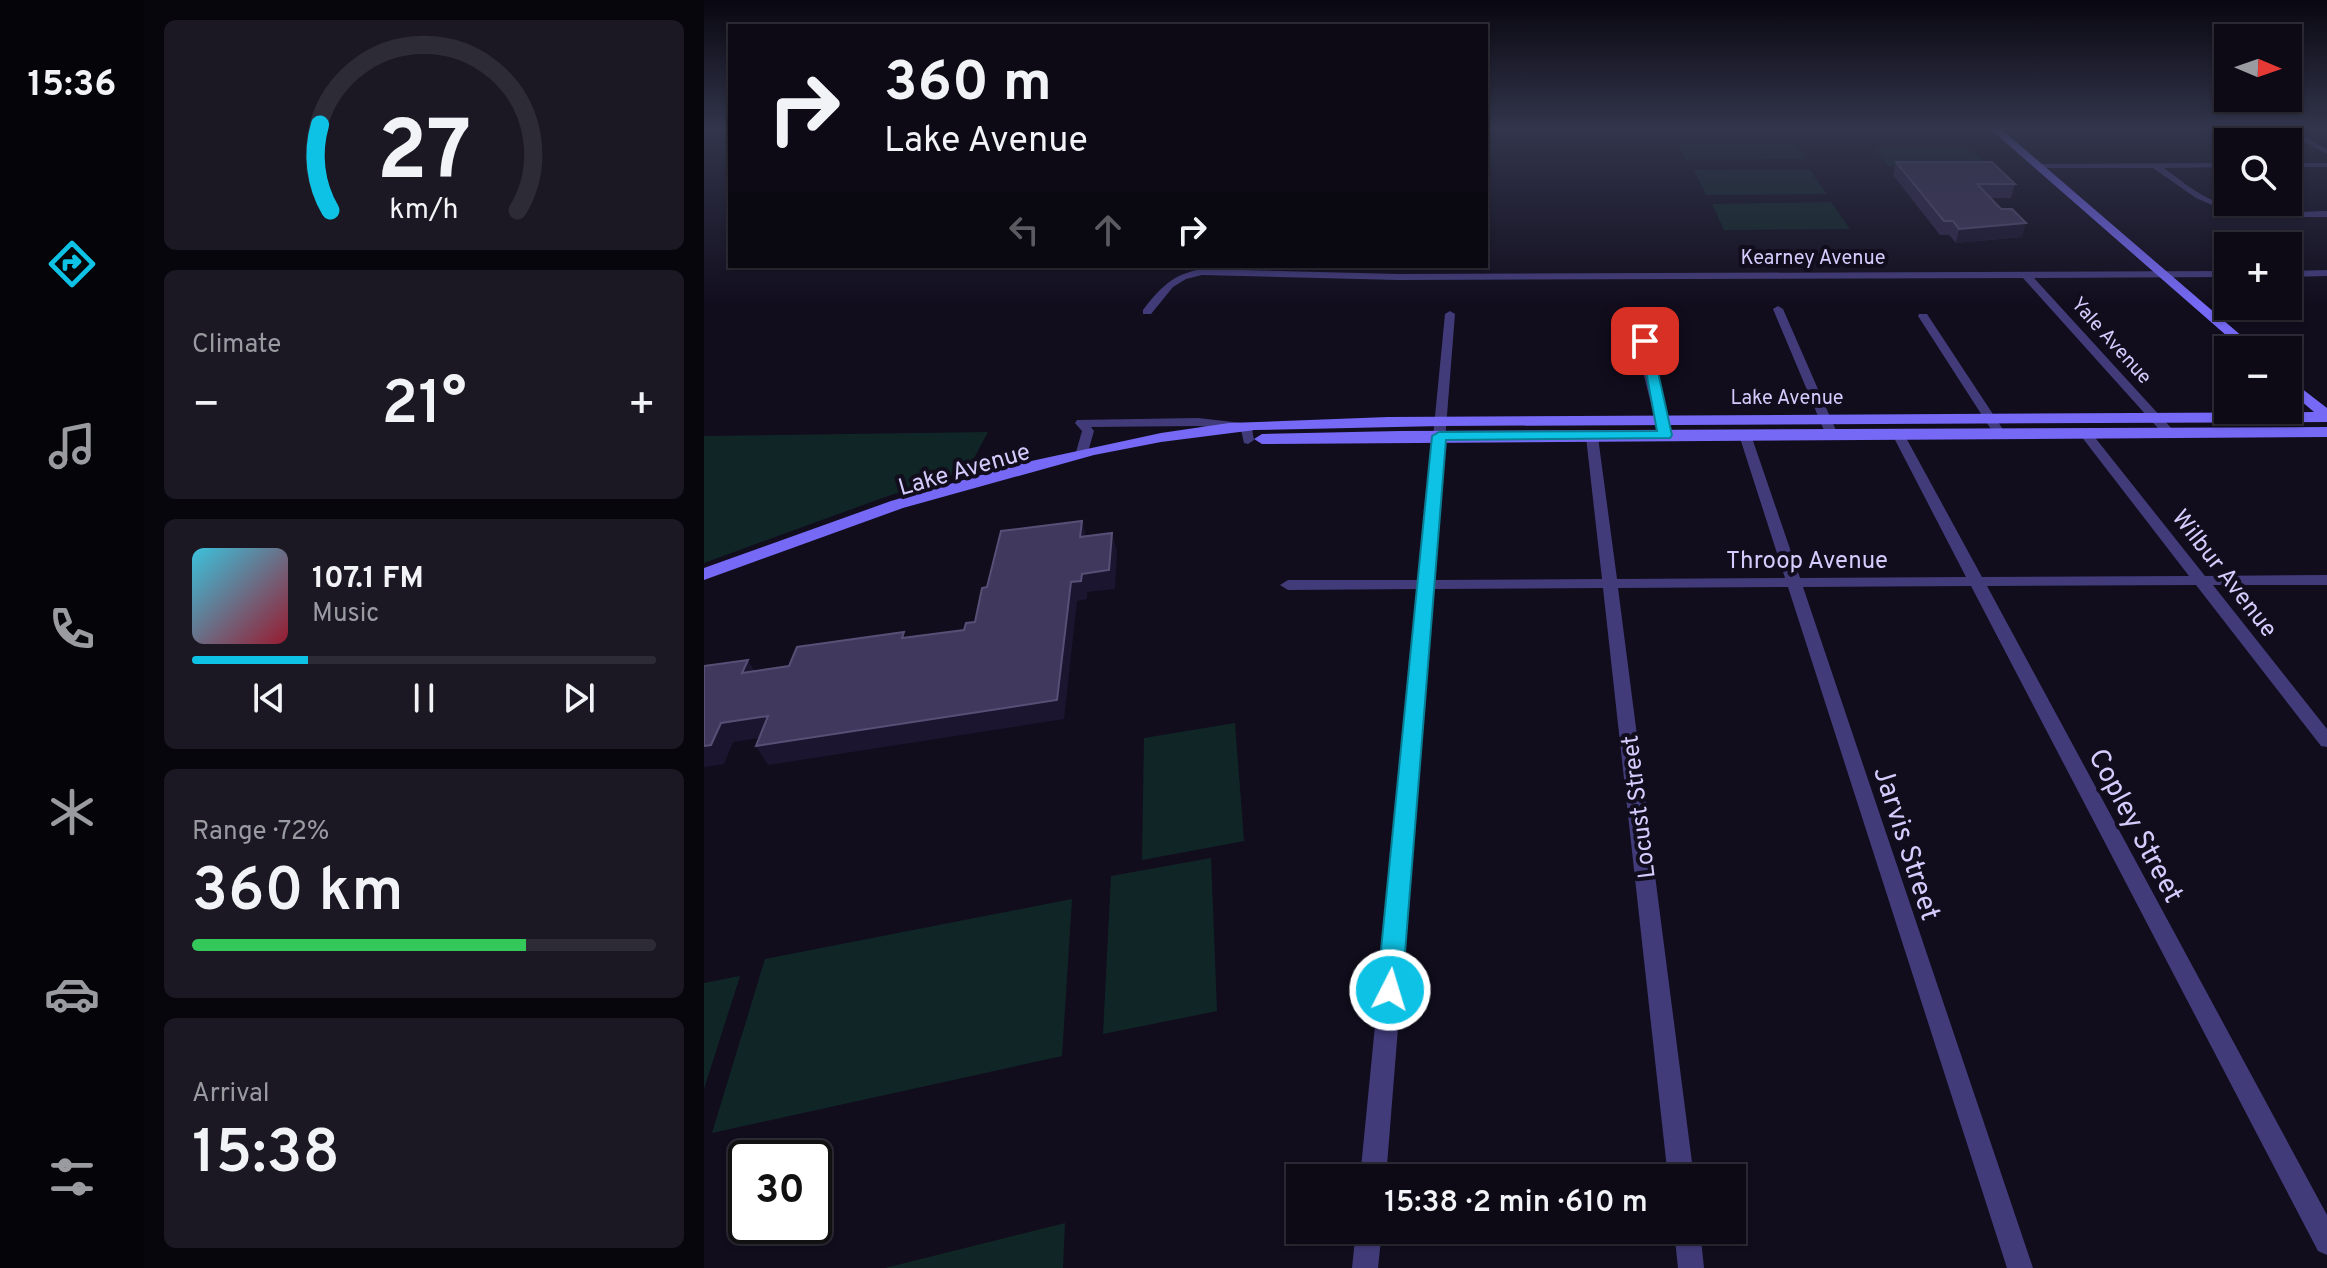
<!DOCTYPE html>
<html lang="en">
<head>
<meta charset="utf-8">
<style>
  :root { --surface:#0d0a16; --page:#1b1823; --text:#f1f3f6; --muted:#9a9aa1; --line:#2d2b35; --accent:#0ec2e5 }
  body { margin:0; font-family:Overpass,sans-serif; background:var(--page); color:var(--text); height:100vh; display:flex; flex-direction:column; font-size:30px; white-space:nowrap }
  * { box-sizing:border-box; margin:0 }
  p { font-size:26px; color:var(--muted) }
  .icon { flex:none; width:44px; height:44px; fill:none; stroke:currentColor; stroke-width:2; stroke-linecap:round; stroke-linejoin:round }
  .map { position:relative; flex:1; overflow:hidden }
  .panel { display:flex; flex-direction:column; gap:20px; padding:20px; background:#07060c; width:560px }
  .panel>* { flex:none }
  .hud { position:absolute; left:24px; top:24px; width:760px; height:244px; border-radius:0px; box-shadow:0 2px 6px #0004,0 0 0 2px var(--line); background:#0d0a16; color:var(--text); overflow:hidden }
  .needle { width:52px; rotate:92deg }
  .tools { position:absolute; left:1510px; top:24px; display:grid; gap:16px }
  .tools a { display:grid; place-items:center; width:88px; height:88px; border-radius:0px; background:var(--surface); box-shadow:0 2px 6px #0004,0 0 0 2px var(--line); font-size:40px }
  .speed { position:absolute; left:24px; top:1140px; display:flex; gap:16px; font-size:40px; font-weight:700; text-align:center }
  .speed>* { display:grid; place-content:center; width:104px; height:104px; border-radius:50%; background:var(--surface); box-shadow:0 2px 6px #0004,0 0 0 2px var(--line); line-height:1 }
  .speed .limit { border:4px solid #111; border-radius:12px; background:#fff; color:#111 }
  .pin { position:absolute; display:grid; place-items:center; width:68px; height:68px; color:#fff; margin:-34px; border-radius:16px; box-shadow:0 4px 12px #0006 }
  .me { position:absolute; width:88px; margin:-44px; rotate:5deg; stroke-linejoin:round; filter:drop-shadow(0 0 6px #0008) }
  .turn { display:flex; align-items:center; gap:28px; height:168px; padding:0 24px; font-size:36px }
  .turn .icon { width:104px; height:104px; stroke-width:2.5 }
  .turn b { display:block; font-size:56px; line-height:68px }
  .lanes { display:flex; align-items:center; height:76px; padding:0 24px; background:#0003; justify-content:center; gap:40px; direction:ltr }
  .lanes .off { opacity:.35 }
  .big { font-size:60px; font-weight:600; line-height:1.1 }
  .panel .card { flex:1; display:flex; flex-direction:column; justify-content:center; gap:12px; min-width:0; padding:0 28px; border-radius:12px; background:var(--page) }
  .panel .dial { align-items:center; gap:0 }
  .dial svg { height:208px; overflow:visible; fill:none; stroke:var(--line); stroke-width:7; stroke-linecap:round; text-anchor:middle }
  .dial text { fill:var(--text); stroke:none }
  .song { display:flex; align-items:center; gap:24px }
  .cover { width:96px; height:96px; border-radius:12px; background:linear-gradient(135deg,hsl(190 70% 55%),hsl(350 70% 35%)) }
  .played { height:8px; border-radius:4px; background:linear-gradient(90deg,var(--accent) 25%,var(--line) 25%) }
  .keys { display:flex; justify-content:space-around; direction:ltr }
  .heat { display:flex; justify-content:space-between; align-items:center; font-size:44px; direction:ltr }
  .charge { height:12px; border-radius:6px; background:linear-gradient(90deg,#34c759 72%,var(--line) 0) }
  .trip { position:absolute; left:582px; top:1164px; width:460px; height:80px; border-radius:0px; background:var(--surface); box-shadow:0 2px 6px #0004,0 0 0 2px var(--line); font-weight:600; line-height:80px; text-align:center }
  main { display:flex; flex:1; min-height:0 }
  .tabs { display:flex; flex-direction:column; width:144px; justify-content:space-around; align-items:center; background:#050409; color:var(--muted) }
  .tabs .icon { width:56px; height:56px }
  .tabs .active { color:var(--accent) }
  .tabs b { font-size:36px; color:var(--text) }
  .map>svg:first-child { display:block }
  .green { fill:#102626 }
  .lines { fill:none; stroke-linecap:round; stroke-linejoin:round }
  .street { fill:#413b79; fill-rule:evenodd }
  .secondary { fill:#7669f6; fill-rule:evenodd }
  .wall { fill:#2f2649 }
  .shaded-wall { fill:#1c1530 }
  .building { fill:#41385d; stroke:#584f76; stroke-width:2 }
  .route { fill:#0ec2e5; stroke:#097e95; stroke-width:2 }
  .labels { text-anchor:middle; stroke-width:8; stroke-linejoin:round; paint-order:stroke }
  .far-street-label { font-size:20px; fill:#d4ccfc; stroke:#110d1d }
  .street-label { font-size:24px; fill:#d4ccfc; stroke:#110d1d }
  .near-street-label { font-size:28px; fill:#d4ccfc; stroke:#110d1d }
</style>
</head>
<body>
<main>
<nav class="tabs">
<b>15:36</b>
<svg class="icon active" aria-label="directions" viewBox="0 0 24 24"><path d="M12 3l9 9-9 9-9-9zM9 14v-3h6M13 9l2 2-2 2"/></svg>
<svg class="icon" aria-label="music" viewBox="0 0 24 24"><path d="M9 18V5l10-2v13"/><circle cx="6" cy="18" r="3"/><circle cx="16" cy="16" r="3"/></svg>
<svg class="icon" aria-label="phone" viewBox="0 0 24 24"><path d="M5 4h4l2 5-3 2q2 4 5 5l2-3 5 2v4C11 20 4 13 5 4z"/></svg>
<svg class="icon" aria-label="climate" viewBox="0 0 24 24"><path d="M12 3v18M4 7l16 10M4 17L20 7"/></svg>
<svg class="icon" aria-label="car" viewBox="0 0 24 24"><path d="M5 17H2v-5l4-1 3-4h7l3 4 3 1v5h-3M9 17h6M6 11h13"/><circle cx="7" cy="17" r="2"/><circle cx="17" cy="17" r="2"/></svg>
<svg class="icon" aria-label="filters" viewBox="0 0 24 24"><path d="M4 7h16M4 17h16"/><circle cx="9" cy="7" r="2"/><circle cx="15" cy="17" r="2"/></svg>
</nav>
<section class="panel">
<div class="card dial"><svg viewBox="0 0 100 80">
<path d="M14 69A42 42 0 1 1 86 69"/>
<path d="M14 69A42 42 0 0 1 10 36" stroke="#0ec2e5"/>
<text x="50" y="56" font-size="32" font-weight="700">27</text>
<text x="50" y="72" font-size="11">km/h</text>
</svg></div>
<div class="card"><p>Climate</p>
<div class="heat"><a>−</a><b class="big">21°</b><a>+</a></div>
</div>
<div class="card">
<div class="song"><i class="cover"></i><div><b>107.1 FM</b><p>Music</p></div></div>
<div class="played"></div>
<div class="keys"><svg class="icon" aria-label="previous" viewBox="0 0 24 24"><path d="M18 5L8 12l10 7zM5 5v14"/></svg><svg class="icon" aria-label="pause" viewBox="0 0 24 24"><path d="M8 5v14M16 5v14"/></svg><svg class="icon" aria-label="next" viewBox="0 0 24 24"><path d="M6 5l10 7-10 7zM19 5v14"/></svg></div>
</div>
<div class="card"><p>Range · 72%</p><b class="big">360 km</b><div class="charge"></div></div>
<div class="card"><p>Arrival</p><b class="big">15:38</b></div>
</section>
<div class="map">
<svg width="1623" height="1268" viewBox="0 0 1623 1268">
  <rect width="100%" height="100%" fill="#110d1d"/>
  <!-- green -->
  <path class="green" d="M987,128H1101L1107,138H991Z
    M1130,128H1242L1251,137H1137Z
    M1091,143L1103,159L982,160L974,144Z
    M1170,149H1266L1284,165L1184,166Z
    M1105,169L1123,194L1002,195L990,170Z
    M1127,202L1146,229L1020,230L1008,204Z
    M284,432L263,471L181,497L0,563V436Z
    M531,723L540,841L438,860L440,738Z
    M507,858L513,1011L399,1034L407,876Z
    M368,899L358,1056L8,1133L61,959Z
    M36,976L0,1089V983Z
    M361,1223L359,1268H181Z"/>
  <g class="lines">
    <!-- street -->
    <path class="street" d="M1574,128H1584L1623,149V154Z
      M1524,163V167L1460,168C1475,179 1489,191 1506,199C1542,216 1585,212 1623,211V217H1566L1520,210L1492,198L1449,168H1334L1330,166L1334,164Z
      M1584,163H1623V167H1584Z
      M498,269L694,274L1524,271V277L1330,278L1469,430L1471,433L1465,437L1461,436L1319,278L694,280L498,275L482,279L469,287L447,314H439V310C457,287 469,274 498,269Z
      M1623,270V276L1584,277V271Z
      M1074,306L1079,309L1134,435L1132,438H1124L1122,435L1069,309Z
      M746,311L751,314L730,580L898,579L882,437L888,433L894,437L913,579L1081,578L1035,435L1041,431L1047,435L1096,578L1262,577L1188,434L1194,430L1200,434L1278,577L1485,576L1377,436L1375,433L1381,429L1385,430L1501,576L1623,575V585H1509L1623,729V747L1617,746L1492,585L1283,586L1623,1215V1255L1614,1251L1267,586L1099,587L1329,1268H1303L1084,587L914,588L990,1178H964L899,588L729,589L682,1178H656L714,589L584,590L576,585L584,580H715L741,314Z
      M1215,314H1223L1302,434L1300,437H1292L1214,316Z
      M939,321L944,324L952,376L967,435L961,439L955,435L940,376L934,324Z
      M494,418L547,424L550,440L544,444L540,443L537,430L494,426L387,427L390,431L384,452L378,456L372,452L378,431L371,423L373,420Z
      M652,1230H678L674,1268H648Z
      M970,1230H996L1000,1268H974Z"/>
    <!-- secondary -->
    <path class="secondary" d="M1285,128H1296L1554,350H1539Z
      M1584,378L1623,408V422L737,426L551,430L457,442L390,455L199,508L0,580V568L187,501L318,463L457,433L525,423L684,417L1610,412L1584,390Z
      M1623,427V437L558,444L550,439L558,434L696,431Z"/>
  </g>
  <!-- wall -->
  <path class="wall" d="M1192,162L1311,184L1307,198H1286L1318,237L1252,243L1245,235H1236L1189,175Z"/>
  <!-- shaded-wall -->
  <path class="shaded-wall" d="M1322,223L1318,237L1252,243L1255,229Z
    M378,521L383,539L376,537Z
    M408,533L413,551L411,589L383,592V599L373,601L360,719L64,765L52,746L367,582L378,574Z
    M44,660L55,679L38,673Z
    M64,716L75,735L29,742L20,764L0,767V746L17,723Z"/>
  <!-- building -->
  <path class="building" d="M1192,162H1288L1311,184H1273L1297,209H1308L1322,223L1255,229L1249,221H1240Z
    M378,521L376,537L408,533L405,570L378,574L377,581L367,582L353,700L52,746L64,716L17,723L7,745L0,746V666L44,660L38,673L85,666L93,647L200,632L198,638L260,630L262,623L271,622L278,588L283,587L297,531Z"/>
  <!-- sky -->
  <linearGradient id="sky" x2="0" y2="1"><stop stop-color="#090710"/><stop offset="0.42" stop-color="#32354c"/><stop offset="1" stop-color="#32354c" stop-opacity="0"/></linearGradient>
  <rect width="1623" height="306" fill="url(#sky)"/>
  <!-- route -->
  <path class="route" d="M936,338L947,341L968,435L966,438L742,440L698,990L694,998L686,1002L677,998L673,990L728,436L735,432L953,431Z"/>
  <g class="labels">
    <!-- far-street labels -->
    <g class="far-street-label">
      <text x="1109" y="264">Kearney Avenue</text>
      <text transform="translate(1408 340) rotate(48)" y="7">Yale Avenue</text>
      <text x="1083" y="404">Lake Avenue</text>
    </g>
    <!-- street labels -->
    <g class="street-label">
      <text transform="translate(260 469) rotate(-16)" y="8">Lake Avenue</text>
      <text x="1103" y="568">Throop Avenue</text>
      <text transform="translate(1521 573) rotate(52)" y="8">Wilbur Avenue</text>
      <text transform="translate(934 807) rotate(-97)" y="8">Locust Street</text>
    </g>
    <!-- near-street labels -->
    <g class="near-street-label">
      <text transform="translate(1433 825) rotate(62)" y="10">Copley Street</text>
      <text transform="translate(1204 843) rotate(72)" y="10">Jarvis Street</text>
    </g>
  </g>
</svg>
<div class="tools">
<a><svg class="needle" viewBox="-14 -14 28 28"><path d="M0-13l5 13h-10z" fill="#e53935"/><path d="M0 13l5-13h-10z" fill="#9a9aa1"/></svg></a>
<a><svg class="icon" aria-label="search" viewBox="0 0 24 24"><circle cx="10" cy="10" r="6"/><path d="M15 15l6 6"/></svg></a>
<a>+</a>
<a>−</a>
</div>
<div class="speed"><div class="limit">30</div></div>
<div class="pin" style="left:941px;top:341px;background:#d93025"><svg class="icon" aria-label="arrive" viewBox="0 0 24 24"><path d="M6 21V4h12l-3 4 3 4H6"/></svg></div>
<svg class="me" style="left:686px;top:990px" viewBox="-20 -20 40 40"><circle r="17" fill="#0ec2e5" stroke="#fff" stroke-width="3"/><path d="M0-11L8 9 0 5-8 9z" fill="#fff"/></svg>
<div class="trip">15:38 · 2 min · 610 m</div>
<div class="hud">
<div class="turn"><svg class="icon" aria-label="right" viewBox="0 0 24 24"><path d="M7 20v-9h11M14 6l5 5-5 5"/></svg><div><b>360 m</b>Lake Avenue</div></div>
<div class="lanes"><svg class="icon off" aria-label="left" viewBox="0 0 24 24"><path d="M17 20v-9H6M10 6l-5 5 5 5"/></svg><svg class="icon off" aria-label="ahead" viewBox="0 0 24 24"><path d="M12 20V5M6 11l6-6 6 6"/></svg><svg class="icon" aria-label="right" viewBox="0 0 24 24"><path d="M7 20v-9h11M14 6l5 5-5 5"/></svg></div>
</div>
</div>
</main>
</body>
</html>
